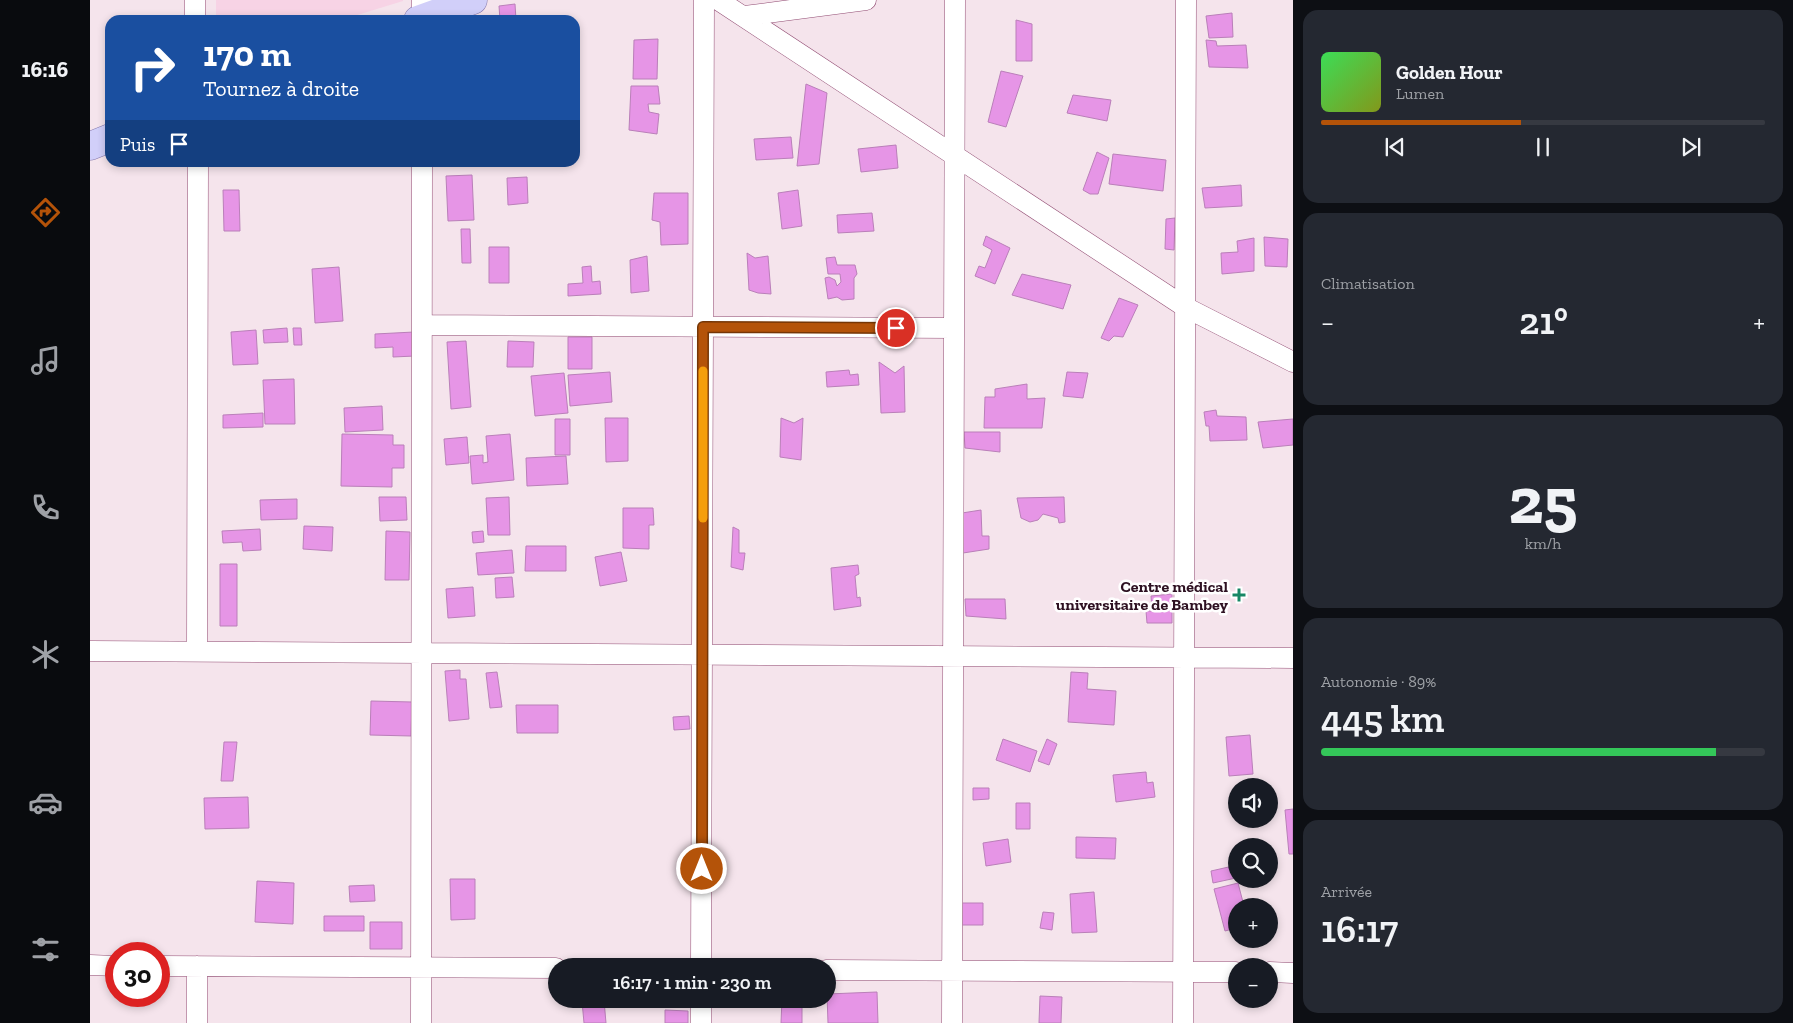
<!DOCTYPE html>
<html lang="fr">
<head>
<meta charset="utf-8">
<style>
  :root { --surface:#171b24; --page:#242831; --text:#f1f3f6; --muted:#9ea1a6; --line:#363941; --accent:#b45309 }
  body { margin:0; font-family:"Zilla Slab",serif; background:var(--page); color:var(--text); height:100vh; display:flex; flex-direction:column; font-size:19px; white-space:nowrap }
  * { box-sizing:border-box; margin:0 }
  p { font-size:16px; color:var(--muted) }
  .icon { flex:none; width:28px; height:28px; fill:none; stroke:currentColor; stroke-width:2; stroke-linecap:round; stroke-linejoin:round }
  .map { position:relative; flex:1; overflow:hidden }
  .panel { display:flex; flex-direction:column; gap:10px; padding:10px; background:#0d0f14; width:500px }
  .panel>* { flex:none }
  .banner { position:absolute; left:15px; top:15px; width:475px; height:152px; border-radius:15px; box-shadow:0 2px 8px #0003; background:#1a4fa0; color:#fff; overflow:hidden }
  .fabs { position:absolute; left:1138px; top:778px; display:grid; gap:10px }
  .fabs a { display:grid; place-items:center; width:50px; height:50px; border-radius:50%; background:var(--surface); box-shadow:0 2px 8px #0003; font-size:25px }
  .speed { position:absolute; left:15px; top:942px; display:flex; gap:10px; font-size:25px; font-weight:700; text-align:center }
  .speed>* { display:grid; place-content:center; width:65px; height:65px; border-radius:50%; background:var(--surface); box-shadow:0 2px 8px #0003; line-height:1 }
  .speed .limit { border:8px solid #d22; background:#fff; color:#111 }
  .pin { position:absolute; display:grid; place-items:center; width:42px; height:42px; color:#fff; margin:-21px; border:2px solid #fff; border-radius:50%; box-shadow:0 1px 5px #0007 }
  .me { position:absolute; width:55px; margin:-28px; rotate:0deg; stroke-linejoin:round; filter:drop-shadow(0 0 4px #0008) }
  .turn { display:flex; align-items:center; gap:18px; height:105px; padding:0 15px; font-size:22px }
  .turn .icon { width:65px; height:65px; stroke-width:2.5 }
  .turn b { display:block; font-size:35px; line-height:42px }
  .then { display:flex; align-items:center; height:48px; padding:0 15px; background:#0003; gap:10px; font-size:19px }
  .big { font-size:38px; font-weight:600; line-height:1.1 }
  .panel .widget { flex:1; display:flex; flex-direction:column; justify-content:center; gap:8px; min-width:0; padding:0 18px; border-radius:15px; background:var(--page) }
  .panel .dial { align-items:center; gap:0 }
  .dial b { font-size:65px; line-height:1 }
  .song { display:flex; align-items:center; gap:15px }
  .cover { width:60px; height:60px; border-radius:8px; background:linear-gradient(135deg,hsl(130 70% 55%),hsl(70 70% 35%)) }
  .played { height:5px; border-radius:2px; background:linear-gradient(90deg,var(--accent) 45%,var(--line) 45%) }
  .keys { display:flex; justify-content:space-around; direction:ltr }
  .heat { display:flex; justify-content:space-between; align-items:center; font-size:28px; direction:ltr }
  .charge { height:8px; border-radius:4px; background:linear-gradient(90deg,#34c759 89%,var(--line) 0) }
  .trip { position:absolute; left:458px; top:958px; width:288px; height:50px; border-radius:25px; background:var(--surface); box-shadow:0 2px 8px #0003; font-weight:600; line-height:50px; text-align:center }
  main { display:flex; flex:1; min-height:0 }
  .tabs { display:flex; flex-direction:column; width:90px; justify-content:space-around; align-items:center; background:#090b0e; color:var(--muted) }
  .tabs .icon { width:35px; height:35px }
  .tabs .on { color:var(--accent) }
  .tabs b { font-size:22px; color:var(--text) }
  .map>svg:first-child { display:block }
  .built { fill:#f7d3e5 }
  .building { fill:#e695e6; stroke:#ba7fb9 }
  .lines { fill:none; stroke-linecap:round; stroke-linejoin:round }
  .minor-casing { stroke:#914b72; stroke-width:21 }
  .primary-casing { stroke:#8478ab; stroke-width:29 }
  .minor { stroke:#fff; stroke-width:20 }
  .primary { stroke:#d1cff9; stroke-width:28 }
  .route-casing { stroke:#753606; stroke-width:12 }
  .route { stroke:#b45309; stroke-width:9 }
  .slow { stroke:#f59e0b; stroke-width:9 }
  .poi-dot { fill:#178765; stroke:#fff; stroke-width:2 }
  .labels { text-anchor:middle; stroke-width:5; stroke-linejoin:round; paint-order:stroke }
  .poi-label { font-size:16px; font-weight:bold; fill:#2e1122; stroke:#fff; text-anchor:end }
</style>
</head>
<body>
<main>
<nav class="tabs">
<b>16:16</b>
<svg class="icon on" aria-label="directions" viewBox="0 0 24 24"><path d="M12 3l9 9-9 9-9-9zM9 14v-3h6M13 9l2 2-2 2"/></svg>
<svg class="icon" aria-label="music" viewBox="0 0 24 24"><path d="M9 18V5l10-2v13"/><circle cx="6" cy="18" r="3"/><circle cx="16" cy="16" r="3"/></svg>
<svg class="icon" aria-label="phone" viewBox="0 0 24 24"><path d="M5 4h4l2 5-3 2q2 4 5 5l2-3 5 2v4C11 20 4 13 5 4z"/></svg>
<svg class="icon" aria-label="climate" viewBox="0 0 24 24"><path d="M12 3v18M4 7l16 10M4 17L20 7"/></svg>
<svg class="icon" aria-label="car" viewBox="0 0 24 24"><path d="M5 17H2v-5l4-1 3-4h7l3 4 3 1v5h-3M9 17h6M6 11h13"/><circle cx="7" cy="17" r="2"/><circle cx="17" cy="17" r="2"/></svg>
<svg class="icon" aria-label="filters" viewBox="0 0 24 24"><path d="M4 7h16M4 17h16"/><circle cx="9" cy="7" r="2"/><circle cx="15" cy="17" r="2"/></svg>
</nav>
<div class="map">
<svg width="1203" height="1023" viewBox="0 0 1203 1023">
  <rect width="100%" height="100%" fill="#f5e4ec"/>
  <!-- built -->
  <path class="built" d="M126,0H313V1L251,20H126Z"/>
  <!-- building -->
  <path class="building" d="M425,4L426,20H410L409,6Z
    M1142,13L1143,37L1119,38L1116,16Z
    M926,20L942,24V61H926Z
    M568,39L567,79H543L544,40Z
    M1116,40L1126,41L1127,46L1156,45L1158,68L1119,67Z
    M911,71L933,76L916,127L898,122Z
    M716,84L737,93L729,164L707,166Z
    M541,86H568L570,104H558L559,112L569,114L567,134L539,130Z
    M983,95L1021,100L1017,121L977,113Z
    M701,137L703,158L666,160L664,139Z
    M806,145L808,168L771,172L768,149Z
    M1007,152L1019,158L1008,194H1000L993,190Z
    M1023,154L1076,160L1073,191L1019,184Z
    M382,175L384,220L358,221L356,176Z
    M437,177L438,203L418,205L417,178Z
    M1151,185L1152,206L1115,208L1112,188Z
    M133,190H149L150,231H134Z
    M708,190L712,226L692,229L688,193Z
    M564,193H598V244L571,245L570,222L562,220Z
    M782,213L784,231L748,233L747,215Z
    M1085,218L1084,250L1075,249L1076,219Z
    M371,229H380L381,263H372Z
    M896,236L920,248L905,284L885,276L889,266L895,268L902,250L893,245Z
    M1174,237L1198,239L1197,267L1175,266Z
    M1164,238V271L1132,274L1131,253L1148,252L1147,241Z
    M399,247H419V283H399Z
    M657,253L665,258L678,256L681,294L668,293L659,290Z
    M557,256L559,291L541,293L540,260Z
    M745,257L747,265H765L767,274L764,278V299L752,300L747,297L738,299L735,278L739,277L745,280L747,286L751,282L750,274H738L736,258Z
    M501,266L502,282L510,281L511,294L478,296V284L493,283L492,267Z
    M249,267L253,321L225,323L222,269Z
    M932,274L981,285L973,309L922,295Z
    M1029,298L1048,305L1033,337L1024,336L1019,341L1011,338Z
    M197,328L198,342L174,343L173,330Z
    M203,328H211L212,345H204Z
    M166,330L168,364L143,365L141,332Z
    M324,332L325,356L303,357V347L285,348V334Z
    M478,337H502V369H478Z
    M376,341L381,407L361,409L357,342Z
    M418,341L444,342L443,367H417Z
    M789,362L805,373L814,366L815,412L791,413Z
    M759,370L760,375L768,374L769,385L737,387L736,372Z
    M520,372L522,402L480,406L478,375Z
    M977,372L998,373L993,398L973,396Z
    M474,373L478,413L445,416L441,376Z
    M204,379L205,424H175L173,380Z
    M937,384V399L955,398L952,428H894L895,397H905V389Z
    M292,406L293,430L255,432L254,408Z
    M1126,410L1127,416L1156,417L1157,440L1120,441L1119,426H1116L1114,412Z
    M173,413V427L133,428V415Z
    M515,418H538V461L516,462Z
    M691,418L704,423L713,418L711,460L690,457Z
    M465,419H480V455H465Z
    M1203,419V445L1173,448L1168,422Z
    M874,432H910V452L875,448Z
    M252,434L303,435V445H314V468H302V487L251,486Z
    M420,434L424,480L382,484L380,456L393,455V463L398,462L396,436Z
    M377,437L379,463L356,465L354,439Z
    M476,456L478,484L437,486L436,458Z
    M289,497H316L317,520L290,521Z
    M419,497L420,535H398L396,498Z
    M974,497L975,522L969,523L968,518L953,514L948,520L940,522L931,518L927,498Z
    M207,499V519L171,520L170,500Z
    M533,508H563L564,525H559V549L533,548Z
    M891,510L892,536H899V549L873,553L872,513Z
    M214,526L243,527L242,551L213,549Z
    M643,527L649,530V553H655L653,570L641,567Z
    M170,529L171,550L153,551L152,542L133,543L132,531Z
    M296,531L320,532L319,580H295Z
    M393,531L394,542L383,543L382,532Z
    M436,546H476V571H435Z
    M422,550L424,573L388,575L386,553Z
    M531,552L537,581L510,586L505,557Z
    M130,564H147V626H130Z
    M768,565L769,574L765,576L767,598L770,597L771,606L744,610L741,568Z
    M422,577L424,597L406,598L405,578Z
    M383,587L385,616L358,618L356,589Z
    M1082,594V623H1057L1056,611H1062L1061,596Z
    M875,599H915L916,619L876,616Z
    M370,670V679H376L379,719L359,721L355,671Z
    M407,672L412,707L400,708L396,673Z
    M981,672L998,673L997,689L1026,691L1024,725L978,722Z
    M281,701L322,702L321,736L280,735Z
    M426,705H468V733H427Z
    M599,716L600,729L584,730L583,717Z
    M1160,735L1163,774L1139,776L1136,737Z
    M913,739L947,751L940,772L906,760Z
    M957,739L967,744L959,765L948,761Z
    M134,742H147L143,781H131Z
    M1056,772L1057,783L1063,782L1065,797L1026,802L1023,775Z
    M883,788H899V799L883,800Z
    M158,797L159,828L115,829L114,798Z
    M926,803H940V829H926Z
    M1203,809V854H1199L1195,810Z
    M986,837L1026,838L1025,859L986,858Z
    M918,839L921,862L896,866L893,843Z
    M1143,866L1146,878L1123,883L1121,871Z
    M360,879H385V919L361,920Z
    M167,881L204,883L203,924L165,922Z
    M1148,883L1154,906H1146V928L1135,931L1124,889Z
    M284,885L285,901L260,902L259,886Z
    M1004,892L1007,932L982,933L980,894Z
    M872,903H893V925H872Z
    M953,912L964,913L962,930L950,928Z
    M234,916H274V931H234Z
    M280,922H312V949H280Z
    M787,992L788,1023H738L737,994Z
    M950,996L972,997L971,1023H949Z
    M692,999H712V1023H691Z
    M514,1000L516,1023H494L492,1001Z
    M575,1010L598,1011V1023H575Z"/>
  <g class="lines">
    <defs>
      <path id="minor" d="M105,0V20
        M628,0L1095,307L1203,362
        M655,16L776,0
        M332,20V0
        M332,325L864,328
        M0,651L1203,658
        M107,651L108,162
        M0,965L26,966
        M69,966L466,968
        M611,966L614,0
        M736,970L1146,972
        M1179,972L1203,973
        M107,1023V966
        M331,1023L332,162
        M611,1023V999
        M862,1023L865,0
        M1093,1023L1096,0"/>
      <path id="primary" d="M328,20L383,0
        M0,146L20,138"/>
    </defs>
    <!-- minor casing -->
    <use href="#minor" class="minor-casing"/>
    <!-- primary casing -->
    <use href="#primary" class="primary-casing"/>
    <!-- minor -->
    <use href="#minor" class="minor"/>
    <!-- primary -->
    <use href="#primary" class="primary"/>
  </g>
  <g class="lines">
    <defs>
      <path id="route" d="M612,869L613,327L806,328"/>
    </defs>
    <!-- route casing -->
    <use href="#route" class="route-casing"/>
    <!-- route -->
    <use href="#route" class="route"/>
    <!-- slow -->
    <path class="slow" d="M613,518V371"/>
  </g>
  <!-- markers -->
  <path class="poi-dot" d="M1146.5 587.5h5v5h5v5h-5v5h-5v-5h-5v-5h5z"/>
  <g class="labels">
    <!-- poi labels -->
    <g class="poi-label">
      <text x="1138" y="592">Centre médical<tspan x="1138" dy="18">universitaire de Bambey</tspan></text>
    </g>
  </g>
</svg>
<div class="fabs">
<a><svg class="icon" aria-label="sound" viewBox="0 0 24 24"><path d="M4 9h4l5-4v14l-5-4H4zM17 9q2 3 0 6"/></svg></a>
<a><svg class="icon" aria-label="search" viewBox="0 0 24 24"><circle cx="10" cy="10" r="6"/><path d="M15 15l6 6"/></svg></a>
<a>+</a>
<a>−</a>
</div>
<div class="speed"><div class="limit">30</div></div>
<div class="pin" style="left:806px;top:328px;background:#d93025"><svg class="icon" aria-label="arrive" viewBox="0 0 24 24"><path d="M6 21V4h12l-3 4 3 4H6"/></svg></div>
<svg class="me" style="left:612px;top:869px" viewBox="-20 -20 40 40"><circle r="17" fill="#b45309" stroke="#fff" stroke-width="3"/><path d="M0-11L8 9 0 5-8 9z" fill="#fff"/></svg>
<div class="trip">16:17 · 1 min · 230 m</div>
<div class="banner">
<div class="turn"><svg class="icon" aria-label="right" viewBox="0 0 24 24"><path d="M7 20v-9h11M14 6l5 5-5 5"/></svg><div><b>170 m</b>Tournez à droite</div></div>
<div class="then">Puis<svg class="icon" aria-label="arrive" viewBox="0 0 24 24"><path d="M6 21V4h12l-3 4 3 4H6"/></svg></div>
</div>
</div>
<section class="panel">
<div class="widget">
<div class="song"><i class="cover"></i><div><b>Golden Hour</b><p>Lumen</p></div></div>
<div class="played"></div>
<div class="keys"><svg class="icon" aria-label="previous" viewBox="0 0 24 24"><path d="M18 5L8 12l10 7zM5 5v14"/></svg><svg class="icon" aria-label="pause" viewBox="0 0 24 24"><path d="M8 5v14M16 5v14"/></svg><svg class="icon" aria-label="next" viewBox="0 0 24 24"><path d="M6 5l10 7-10 7zM19 5v14"/></svg></div>
</div>
<div class="widget"><p>Climatisation</p>
<div class="heat"><a>−</a><b class="big">21°</b><a>+</a></div>
</div>
<div class="widget dial"><b>25</b><p>km/h</p></div>
<div class="widget"><p>Autonomie · 89%</p><b class="big">445 km</b><div class="charge"></div></div>
<div class="widget"><p>Arrivée</p><b class="big">16:17</b></div>
</section>
</main>
</body>
</html>
